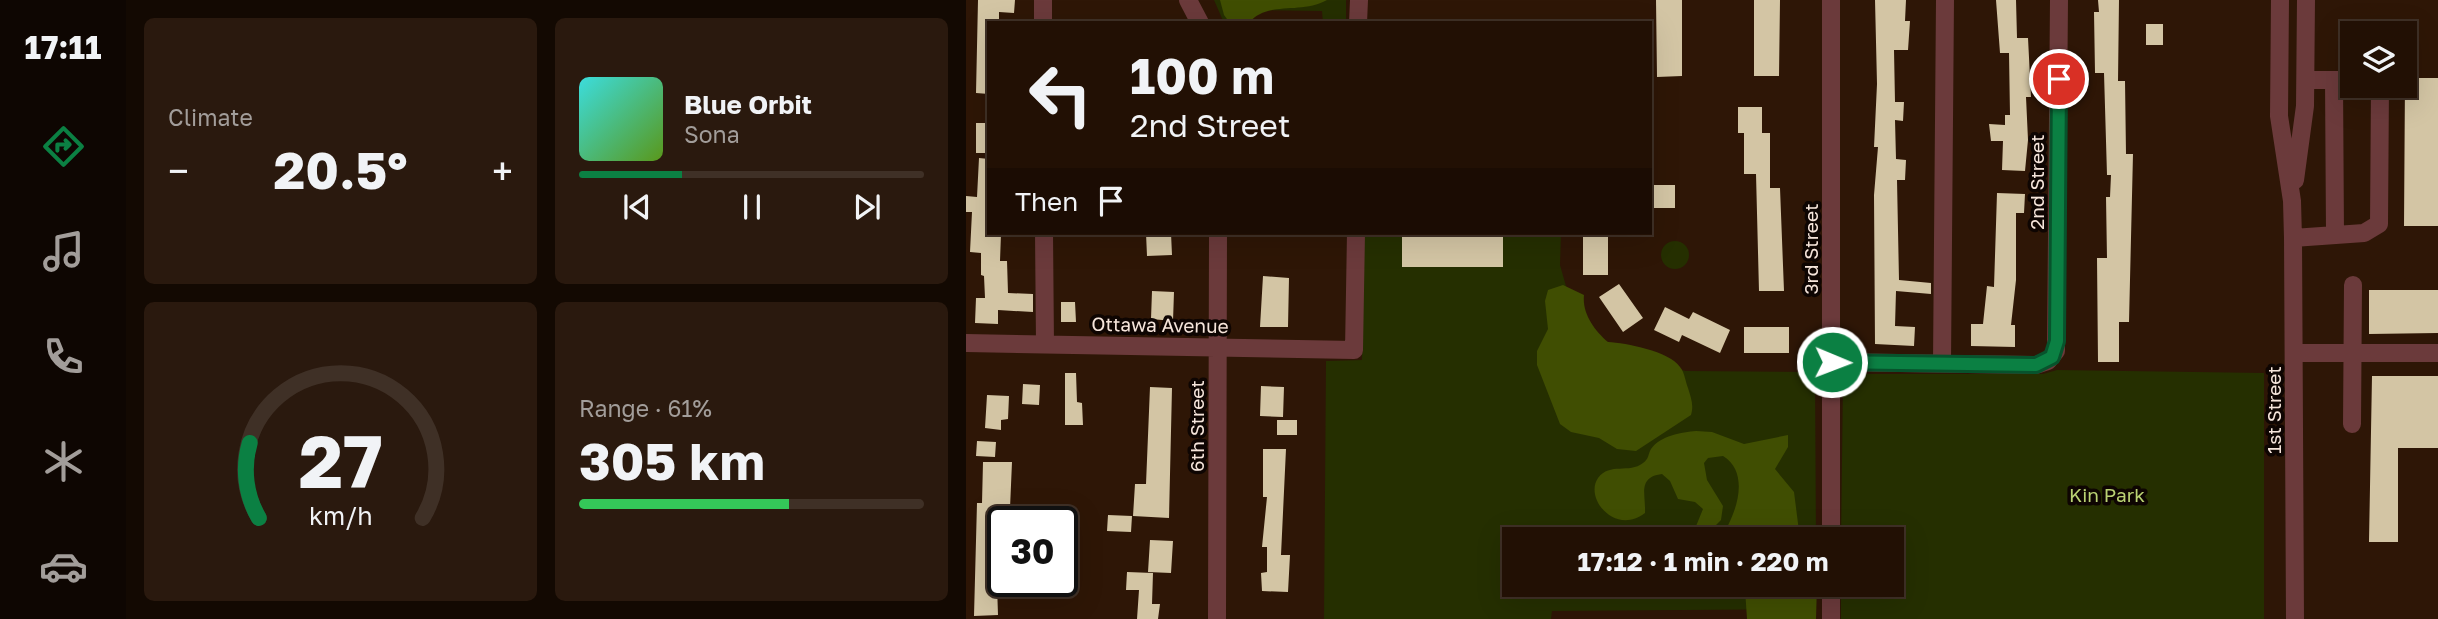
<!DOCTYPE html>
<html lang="en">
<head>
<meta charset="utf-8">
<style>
  :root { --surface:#221004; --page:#2a190e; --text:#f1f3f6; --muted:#a29d9a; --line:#3f3026; --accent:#0b8043 }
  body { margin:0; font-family:"Golos Text",sans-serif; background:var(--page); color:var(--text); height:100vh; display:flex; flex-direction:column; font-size:26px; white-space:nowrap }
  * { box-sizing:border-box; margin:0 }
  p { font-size:23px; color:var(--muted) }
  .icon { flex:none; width:38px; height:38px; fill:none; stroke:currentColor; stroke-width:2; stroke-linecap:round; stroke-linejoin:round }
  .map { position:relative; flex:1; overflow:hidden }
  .details { display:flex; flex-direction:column; gap:18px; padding:18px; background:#130902; width:840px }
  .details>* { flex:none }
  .guide { position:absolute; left:21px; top:21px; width:665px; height:214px; border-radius:0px; box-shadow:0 7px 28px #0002,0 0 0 2px var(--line); background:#221004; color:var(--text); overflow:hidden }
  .buttons { position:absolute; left:1374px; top:21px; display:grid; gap:14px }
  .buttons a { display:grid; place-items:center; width:77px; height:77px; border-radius:0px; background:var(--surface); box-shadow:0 7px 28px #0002,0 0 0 2px var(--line); font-size:35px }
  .speed { position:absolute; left:21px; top:506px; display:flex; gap:14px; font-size:35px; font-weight:700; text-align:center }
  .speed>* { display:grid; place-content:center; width:91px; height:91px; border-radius:50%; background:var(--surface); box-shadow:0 7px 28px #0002,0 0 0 2px var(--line); line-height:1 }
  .speed .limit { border:4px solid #111; border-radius:10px; background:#fff; color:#111 }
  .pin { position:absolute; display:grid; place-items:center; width:60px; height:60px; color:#fff; margin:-30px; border:4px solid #fff; border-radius:50%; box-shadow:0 2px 7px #0007 }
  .me { position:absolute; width:77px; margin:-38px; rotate:91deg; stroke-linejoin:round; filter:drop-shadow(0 0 5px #0008) }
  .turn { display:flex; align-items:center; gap:24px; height:147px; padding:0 28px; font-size:32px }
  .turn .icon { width:91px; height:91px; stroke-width:2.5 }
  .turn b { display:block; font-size:49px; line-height:60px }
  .then { display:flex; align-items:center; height:66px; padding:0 28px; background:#0003; gap:14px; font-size:26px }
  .big { font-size:52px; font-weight:700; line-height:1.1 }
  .details .card { flex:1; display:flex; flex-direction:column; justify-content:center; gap:10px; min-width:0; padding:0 24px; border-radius:10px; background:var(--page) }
  .details .dial { align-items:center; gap:0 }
  .dial svg { height:182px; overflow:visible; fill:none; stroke:var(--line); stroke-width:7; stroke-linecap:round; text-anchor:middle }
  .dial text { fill:var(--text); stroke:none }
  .song { display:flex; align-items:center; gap:21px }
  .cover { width:84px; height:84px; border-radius:10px; background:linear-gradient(135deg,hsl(180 70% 55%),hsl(90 70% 35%)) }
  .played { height:7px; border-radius:4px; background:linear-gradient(90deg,var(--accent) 30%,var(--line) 30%) }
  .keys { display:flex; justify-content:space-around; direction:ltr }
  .heat { display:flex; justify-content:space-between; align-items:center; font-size:38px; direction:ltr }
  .charge { height:10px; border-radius:5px; background:linear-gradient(90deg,#34c759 61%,var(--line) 0) }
  .details .tiles { flex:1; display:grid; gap:18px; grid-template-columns:repeat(2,1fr) }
  .trip { position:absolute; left:536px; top:527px; width:402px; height:70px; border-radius:0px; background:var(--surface); box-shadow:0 7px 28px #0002,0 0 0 2px var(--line); font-weight:700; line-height:70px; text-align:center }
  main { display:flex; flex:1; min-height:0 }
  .tab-bar { display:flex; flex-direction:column; width:126px; justify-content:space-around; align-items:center; background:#0e0602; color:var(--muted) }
  .tab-bar .icon { width:49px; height:49px }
  .tab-bar .on { color:var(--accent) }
  .tab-bar b { font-size:32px; color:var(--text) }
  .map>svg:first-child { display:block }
  .green { fill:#252f00 }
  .forest { fill:#404e02 }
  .building { fill:#d3c5a4 }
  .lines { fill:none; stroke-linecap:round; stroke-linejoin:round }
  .minor { stroke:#6b3a3b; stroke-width:18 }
  .route-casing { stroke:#07532c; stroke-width:18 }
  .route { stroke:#0b8043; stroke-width:12 }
  .labels { text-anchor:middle; stroke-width:7; stroke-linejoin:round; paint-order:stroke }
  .street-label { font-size:19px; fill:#f6e5db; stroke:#0e0502 }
  .park-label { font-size:19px; fill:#bad273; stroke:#0e0502 }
</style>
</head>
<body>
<main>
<nav class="tab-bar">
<b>17:11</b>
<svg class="icon on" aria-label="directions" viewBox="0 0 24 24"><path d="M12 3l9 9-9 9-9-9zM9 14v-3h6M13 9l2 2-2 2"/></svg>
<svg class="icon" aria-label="music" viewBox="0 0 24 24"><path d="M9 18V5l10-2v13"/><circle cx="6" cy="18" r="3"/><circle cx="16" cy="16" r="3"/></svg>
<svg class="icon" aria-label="phone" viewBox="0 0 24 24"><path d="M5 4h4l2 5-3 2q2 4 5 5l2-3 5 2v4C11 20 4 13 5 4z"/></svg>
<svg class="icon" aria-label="climate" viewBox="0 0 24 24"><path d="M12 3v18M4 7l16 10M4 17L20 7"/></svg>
<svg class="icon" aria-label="car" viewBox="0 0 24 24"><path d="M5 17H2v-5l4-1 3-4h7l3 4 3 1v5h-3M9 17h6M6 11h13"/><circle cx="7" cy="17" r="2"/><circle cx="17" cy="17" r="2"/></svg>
</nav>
<section class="details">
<div class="tiles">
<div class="card"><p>Climate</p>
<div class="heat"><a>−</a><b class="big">20.5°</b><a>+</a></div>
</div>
<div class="card">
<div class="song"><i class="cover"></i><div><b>Blue Orbit</b><p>Sona</p></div></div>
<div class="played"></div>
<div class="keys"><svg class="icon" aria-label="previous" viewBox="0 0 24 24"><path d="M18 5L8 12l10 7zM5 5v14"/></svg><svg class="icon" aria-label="pause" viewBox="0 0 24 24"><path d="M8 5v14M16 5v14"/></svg><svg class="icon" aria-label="next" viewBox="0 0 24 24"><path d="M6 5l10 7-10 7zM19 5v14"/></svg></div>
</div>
<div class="card dial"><svg viewBox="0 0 100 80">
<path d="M14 69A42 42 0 1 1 86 69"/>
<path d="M14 69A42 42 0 0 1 10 36" stroke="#0b8043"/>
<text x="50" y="56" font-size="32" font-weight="700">27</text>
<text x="50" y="72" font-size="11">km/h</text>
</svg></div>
<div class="card"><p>Range · 61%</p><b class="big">305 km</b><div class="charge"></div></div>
</div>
</section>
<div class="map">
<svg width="1472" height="619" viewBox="0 0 1472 619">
  <rect width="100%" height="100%" fill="#2e1606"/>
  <!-- green -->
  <path class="green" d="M248,0H380V23H357L356,11L273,10V23H258Z
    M398,233H436V237L595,234L594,265L602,293L625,335L688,364L720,371L849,372L850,539H548V584L850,585V609L586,611L585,619H358L360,361L396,360Z
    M695 255a14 14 0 1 1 28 0a14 14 0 1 1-28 0Z
    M1091,370L1298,373V619H875V585L926,584V539H875L877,380L890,374H1077Z"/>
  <!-- forest -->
  <path class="forest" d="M254,0H361C334,15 302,0 283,23H264L258,15Z
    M597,285L618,295C616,313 628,330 642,342C660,343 703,351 714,367C719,373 719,381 722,388C725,398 728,405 725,415L670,451L651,449L633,438L605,432L594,424L571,365V351L582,329L579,301L582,290Z
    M730,431L746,432L778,444L822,435V447L809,469L828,492L834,539H754C769,517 786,474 757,456L742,458L738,463L741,480L757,506L755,520L746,529L728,531L737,509L729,502L712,499L704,481L696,474C671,477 680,495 679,513C649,536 618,498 632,478C644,462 663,474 677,463C683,459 682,454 685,449C694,436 716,432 730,431Z
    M775,585H851L850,619H781L779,589Z"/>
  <!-- building -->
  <path class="building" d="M12,0H49L48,13L33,12V23H23V94L10,93Z
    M690,0H716V76L691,77Z
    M788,0H814L813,76H788Z
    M909,0H940L939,21H944L942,50H928L929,102H938L937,121L929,120L930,159L940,160L939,180H931L933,280L965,283V294L930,291L929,326L949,327L948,346L909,344L908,195L912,147H908L911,84Z
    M1030,0H1050L1051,38H1062L1065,97H1060L1062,140L1059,171L1036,170L1037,141H1025L1023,124L1039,125V115H1044L1043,53H1034Z
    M1132,0H1153L1152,81H1159L1160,154H1167L1163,322H1153V362H1132L1131,258H1141L1140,197H1144L1145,175H1141L1138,73H1129L1128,12H1133Z
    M1180,24H1197V45H1180Z
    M1439,78H1472V226H1438Z
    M772,107H796V133H804V188H814L818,291H793L790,174H778V133H772Z
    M10,123H23V153H10Z
    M13,158L23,159V234H35L34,261H41L42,293L67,294V312L32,310V324L9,323L10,298H19L18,276L15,275V253L4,252L6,212H0V196L11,197Z
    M684,185H709V208H684Z
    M1031,193L1059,194L1058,213H1050V280L1045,325H1049V347L1005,346V324H1017L1021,286L1028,287Z
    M180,233H205L206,255L181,256Z
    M436,233H537V267H436Z
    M617,233H642V275H617Z
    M297,276L323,278L322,327H294Z
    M653,284L677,318L657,332L633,297Z
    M1403,290H1472V333L1403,334Z
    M186,291L208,292L207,321L185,319Z
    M95,302H109L110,322H95Z
    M699,307L723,319L727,312L764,330L754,353L716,335L713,342L688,330Z
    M778,327H823V353H778Z
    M99,373H110L111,402L116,403L117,425H99Z
    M1406,376H1472V448H1432V542H1403Z
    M57,384L74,385L73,405L56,404Z
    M295,386L318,387L317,417L294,416Z
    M184,387L206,388L203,518L167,516L169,484H180Z
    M21,395L43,396L42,419L35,420V430L19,428Z
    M311,420H331V435H311Z
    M11,441L30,442L29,457L10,456Z
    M297,449H320L315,555H324L322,592L296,591L295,573L301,572V547H296L301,497H297Z
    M17,462H46L44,508L38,507L35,526L36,586L31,585L32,615L8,616L11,503H16Z
    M142,515L166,516L165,532L141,531Z
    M184,540L207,541L205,573L182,572Z
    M161,572L187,573L186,604H194L192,619H171L173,590H160Z"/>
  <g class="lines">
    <!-- minor -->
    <path class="minor" d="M77,0V23
      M222,0L234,23
      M865,0V539
      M1314,0L1313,116L1326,201L1327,238L1329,619
      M392,23L393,0
      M1340,80H1386
      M1368,80L1369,235
      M1329,180L1339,106L1340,0
      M78,233L79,344
      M1327,238L1398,233L1413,224L1414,86
      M0,343L388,350L390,233
      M1328,353H1472
      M866,362L1070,365L1082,361L1090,351L1093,0
      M976,363L979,0
      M1386,424L1387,285
      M251,619L252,233
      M865,619V584"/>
  </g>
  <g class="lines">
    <defs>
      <path id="route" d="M866,362L1070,365L1086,357L1091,341L1093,79"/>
    </defs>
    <!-- route casing -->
    <use href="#route" class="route-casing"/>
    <!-- route -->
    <use href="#route" class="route"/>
  </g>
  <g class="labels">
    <!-- street labels -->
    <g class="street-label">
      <text transform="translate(1071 182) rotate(-90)" y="7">2nd Street</text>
      <text transform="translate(845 249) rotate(-90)" y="7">3rd Street</text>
      <text transform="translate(194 325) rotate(1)" y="7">Ottawa Avenue</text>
      <text transform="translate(1308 410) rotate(-90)" y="7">1st Street</text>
      <text transform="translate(231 426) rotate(-90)" y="7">6th Street</text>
    </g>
    <!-- park labels -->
    <g class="park-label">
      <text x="1141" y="502">Kin Park</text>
    </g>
  </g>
</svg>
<div class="buttons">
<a><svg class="icon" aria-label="layers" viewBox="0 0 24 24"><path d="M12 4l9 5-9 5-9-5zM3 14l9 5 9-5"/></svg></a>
</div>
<div class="speed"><div class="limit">30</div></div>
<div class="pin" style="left:1093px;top:79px;background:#d93025"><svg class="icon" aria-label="arrive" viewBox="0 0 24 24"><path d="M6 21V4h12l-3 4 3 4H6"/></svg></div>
<svg class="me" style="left:866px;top:362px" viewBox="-20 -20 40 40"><circle r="17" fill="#0b8043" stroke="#fff" stroke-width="3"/><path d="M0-11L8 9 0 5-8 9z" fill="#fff"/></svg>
<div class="trip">17:12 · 1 min · 220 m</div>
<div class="guide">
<div class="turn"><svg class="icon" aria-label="left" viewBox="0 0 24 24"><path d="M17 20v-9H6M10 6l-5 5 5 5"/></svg><div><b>100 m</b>2nd Street</div></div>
<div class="then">Then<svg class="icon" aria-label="arrive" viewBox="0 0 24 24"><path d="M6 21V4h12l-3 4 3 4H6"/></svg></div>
</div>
</div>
</main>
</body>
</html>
